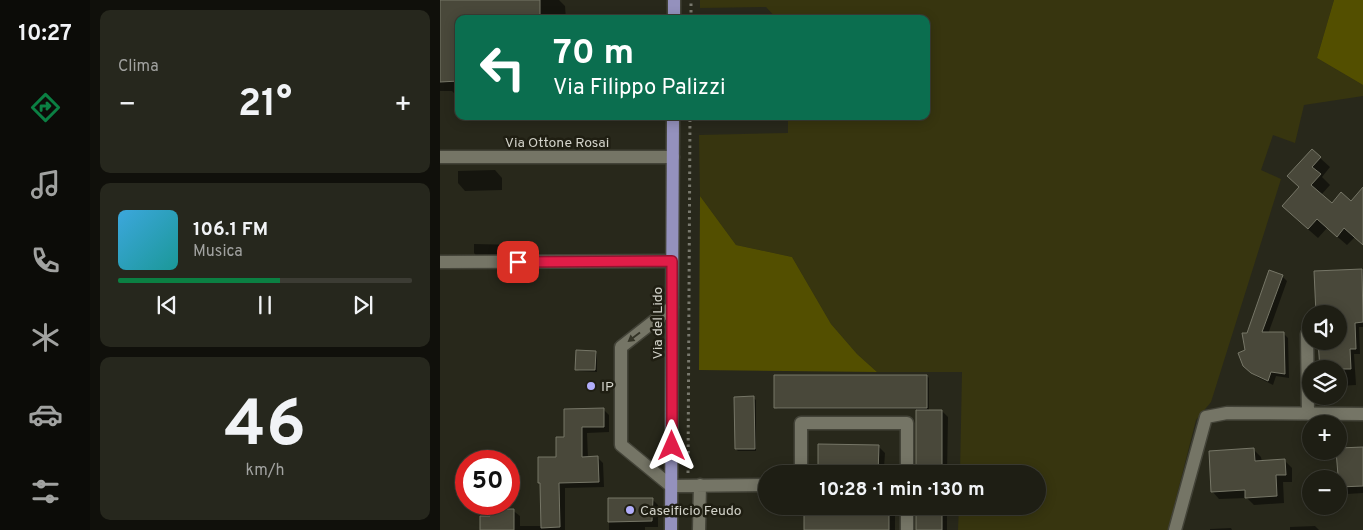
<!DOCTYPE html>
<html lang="it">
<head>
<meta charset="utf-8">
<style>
  :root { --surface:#1e1e14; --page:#26271d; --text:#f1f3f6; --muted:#a1a2a0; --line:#3c3c34; --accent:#0b8043 }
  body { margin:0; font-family:Overpass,sans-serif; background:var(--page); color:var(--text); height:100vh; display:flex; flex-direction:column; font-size:19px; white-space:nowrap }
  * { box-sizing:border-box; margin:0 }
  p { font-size:16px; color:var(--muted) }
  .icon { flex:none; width:28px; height:28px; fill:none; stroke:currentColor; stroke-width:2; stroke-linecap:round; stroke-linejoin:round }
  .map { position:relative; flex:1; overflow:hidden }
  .sheet { display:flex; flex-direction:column; gap:10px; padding:10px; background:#10100b; width:350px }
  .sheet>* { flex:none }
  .guide { position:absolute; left:15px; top:15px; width:475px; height:105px; border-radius:10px; box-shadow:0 2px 12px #0003,0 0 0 1px var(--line); background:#0b6e4f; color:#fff; overflow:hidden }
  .tools { position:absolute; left:862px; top:305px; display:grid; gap:10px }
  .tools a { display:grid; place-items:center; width:45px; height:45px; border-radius:50%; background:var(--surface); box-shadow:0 2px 12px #0003,0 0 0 1px var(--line); font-size:25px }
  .speed { position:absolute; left:15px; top:450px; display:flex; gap:10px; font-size:25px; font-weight:700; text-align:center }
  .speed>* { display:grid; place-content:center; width:65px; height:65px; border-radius:50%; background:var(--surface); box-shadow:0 2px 12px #0003,0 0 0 1px var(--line); line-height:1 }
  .speed .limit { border:8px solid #d22; background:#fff; color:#111 }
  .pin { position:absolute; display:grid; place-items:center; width:42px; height:42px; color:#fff; margin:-21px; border-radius:10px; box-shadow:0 2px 8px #0006 }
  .me { position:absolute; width:55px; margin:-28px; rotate:0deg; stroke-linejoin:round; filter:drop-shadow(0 0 4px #0008) }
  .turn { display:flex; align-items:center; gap:18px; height:105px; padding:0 15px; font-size:22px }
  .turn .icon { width:65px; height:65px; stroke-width:2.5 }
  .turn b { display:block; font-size:35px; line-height:42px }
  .big { font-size:38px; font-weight:700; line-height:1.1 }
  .sheet .tile { flex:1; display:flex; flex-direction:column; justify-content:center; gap:8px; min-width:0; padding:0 18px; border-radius:10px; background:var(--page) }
  .sheet .dial { align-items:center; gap:0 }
  .dial b { font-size:65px; line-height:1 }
  .song { display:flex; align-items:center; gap:15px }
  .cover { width:60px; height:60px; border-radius:8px; background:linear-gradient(135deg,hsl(200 70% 55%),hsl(180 70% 35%)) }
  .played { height:5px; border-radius:2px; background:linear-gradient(90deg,var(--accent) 55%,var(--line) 55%) }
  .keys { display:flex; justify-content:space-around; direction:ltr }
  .heat { display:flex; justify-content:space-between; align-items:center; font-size:28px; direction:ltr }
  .trip { position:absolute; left:318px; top:465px; width:288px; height:50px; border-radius:25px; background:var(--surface); box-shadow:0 2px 12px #0003,0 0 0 1px var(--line); font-weight:700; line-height:50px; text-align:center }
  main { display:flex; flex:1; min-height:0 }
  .dock { display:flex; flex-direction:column; width:90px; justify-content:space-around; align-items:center; background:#0c0c08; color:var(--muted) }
  .dock .icon { width:35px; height:35px }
  .dock .active { color:var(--accent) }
  .dock b { font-size:22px; color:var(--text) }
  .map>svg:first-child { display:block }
  .green { fill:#37350f }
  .forest { fill:#534f00 }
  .shadow { fill:#0007 }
  .building { fill:#49483a; stroke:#767667 }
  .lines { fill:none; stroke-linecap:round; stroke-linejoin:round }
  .minor-casing { stroke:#434338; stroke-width:15 }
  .major-casing { stroke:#434338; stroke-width:15 }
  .path { stroke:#79796e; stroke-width:3; stroke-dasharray:2.5 4; stroke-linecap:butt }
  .minor { stroke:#757566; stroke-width:12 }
  .major { stroke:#9491bd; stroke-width:12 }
  .oneway { fill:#343427 }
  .route-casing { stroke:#92132f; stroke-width:12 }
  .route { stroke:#e11d48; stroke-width:9 }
  .poi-dot { fill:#b1adfa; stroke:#1f1e12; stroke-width:2 }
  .labels { text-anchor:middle; stroke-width:5; stroke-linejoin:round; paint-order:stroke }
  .street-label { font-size:14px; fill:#d2d2c9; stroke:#1f1e12 }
  .poi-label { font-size:14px; fill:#d2d2c9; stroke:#1f1e12; text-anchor:start }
</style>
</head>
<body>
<main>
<nav class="dock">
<b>10:27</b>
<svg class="icon active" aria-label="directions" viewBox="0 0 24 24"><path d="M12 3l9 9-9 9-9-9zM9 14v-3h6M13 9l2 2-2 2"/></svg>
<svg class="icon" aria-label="music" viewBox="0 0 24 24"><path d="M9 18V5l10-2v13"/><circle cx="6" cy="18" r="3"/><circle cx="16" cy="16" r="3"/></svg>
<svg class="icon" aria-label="phone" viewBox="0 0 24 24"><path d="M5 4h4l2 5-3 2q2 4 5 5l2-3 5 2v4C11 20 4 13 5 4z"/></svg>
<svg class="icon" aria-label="climate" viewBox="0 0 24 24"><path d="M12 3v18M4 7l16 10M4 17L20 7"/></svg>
<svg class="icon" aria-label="car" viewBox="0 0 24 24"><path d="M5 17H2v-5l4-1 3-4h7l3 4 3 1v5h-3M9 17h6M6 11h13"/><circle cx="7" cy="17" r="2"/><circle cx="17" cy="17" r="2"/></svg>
<svg class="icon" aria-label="filters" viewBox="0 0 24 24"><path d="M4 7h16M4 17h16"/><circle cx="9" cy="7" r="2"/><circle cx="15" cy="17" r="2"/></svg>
</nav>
<section class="sheet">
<div class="tile"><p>Clima</p>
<div class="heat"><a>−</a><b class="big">21°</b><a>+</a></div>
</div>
<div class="tile">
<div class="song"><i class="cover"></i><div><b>106.1 FM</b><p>Musica</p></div></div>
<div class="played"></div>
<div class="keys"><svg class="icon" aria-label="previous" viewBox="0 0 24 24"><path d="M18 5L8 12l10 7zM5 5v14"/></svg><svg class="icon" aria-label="pause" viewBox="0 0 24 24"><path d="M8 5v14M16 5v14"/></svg><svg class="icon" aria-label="next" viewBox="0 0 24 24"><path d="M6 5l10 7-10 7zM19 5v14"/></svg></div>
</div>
<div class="tile dial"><b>46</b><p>km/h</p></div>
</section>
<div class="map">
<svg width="923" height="530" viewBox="0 0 923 530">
  <rect width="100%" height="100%" fill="#28281b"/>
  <!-- green -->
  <path class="green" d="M260,0H894L877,58L923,85V96L864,105L855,143L833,135L821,170L841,179L771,402L756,420L728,530H518L519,506H596V474H520L522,372H437L417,354L391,324L352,257L296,245L260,196L259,135L348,133V116H486V19H337L326,7L260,8Z"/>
  <!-- forest -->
  <path class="forest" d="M894,0H923V85L877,58Z
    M260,196L296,245L352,257L391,324L417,354L437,372L259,370Z"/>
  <!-- shadow -->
  <path class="shadow" d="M0,0H119L125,6L126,19H19V98L12,91H0Z
    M880,158L890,167L882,177L890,185L881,195L892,205L911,203L920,192L923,194V244L915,237L907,245L887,228L878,238L853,216L860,187L849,176Z
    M55,170L62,178V190L25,191L18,183V171Z
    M34,244L83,245L91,252V261H41L34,253Z
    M922,270L923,271V327H919L920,354H914L916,385L899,386V314Z
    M842,276L847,281L828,334L843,333L848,338L849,378L836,376L833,385L817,377L804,365L808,334Z
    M155,352L157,354V372L139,371L137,369Z
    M487,376L489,378V411H502L508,417L507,474H477V409H338L335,407Z
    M313,398L316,400V451H298L296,449Z
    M163,409L169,415V432L147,433L148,458H158L163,463L164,487L125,488V530H41L51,517L67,506L80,516V526H102L101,485L99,482L118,458L125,438Z
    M439,447L445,453L444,468H450L456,474H379Z
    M923,448V493L907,494L899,486V450Z
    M814,450L821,457L822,462L844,460L852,468V482H843L844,503L814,505L807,498L779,499L772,491Z
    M212,499L218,505V527H205V530H169V500Z
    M365,506H455V530H365Z
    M477,506H507V530H477Z
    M875,526L879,530H850V527Z
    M791,528L792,530H770V529Z"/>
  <!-- building -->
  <path class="building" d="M0,0H100V19H19V81L0,82Z
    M872,149L881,157L872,167L881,174L871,185L892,203L901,192L911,201L923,187V245L904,228L897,237L877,219L868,229L842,206L859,187L847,176Z
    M922,269L923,322L915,323L916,349H910L911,369H880L878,341H899V314H876L874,271Z
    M829,270L843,275L822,332H844L845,374L831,372L828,381L811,373L803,366L798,353L805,350L802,333H807Z
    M136,350L156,351L155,370H135Z
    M334,375H487V408H334Z
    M314,396L315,449H295L294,397Z
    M164,408V427H142V457L158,456L159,482L119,483L120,527L101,528L100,483H98V457H116V437H124V409Z
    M476,410H502V474H476Z
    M378,444L439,445L438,474H378Z
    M923,447V486L899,487L896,451H899V448Z
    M814,448L815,461L845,459L846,475H836L837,496L805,498V490L771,492L769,451Z
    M168,498H213L212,521L168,522Z
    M50,504H67V509H74V530H40V516H50Z
    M364,506H449V530H364Z
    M476,506H502V530H476Z"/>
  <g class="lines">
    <defs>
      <path id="minor" d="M0,157H233
        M0,262L232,261
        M232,307L181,347V445L231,486L326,485
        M867,334L868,414
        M361,474V423H467V474
        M259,530L260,485
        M467,530V506
        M735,530L766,417L787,413L923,414"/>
      <path id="major" d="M234,19V0
        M231,530L233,116"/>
    </defs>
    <!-- minor casing -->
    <use href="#minor" class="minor-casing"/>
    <!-- major casing -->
    <use href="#major" class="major-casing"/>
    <!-- path -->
    <path class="path" d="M251,19V0
      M248,473L250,116"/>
    <!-- minor -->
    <use href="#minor" class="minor"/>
    <!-- major -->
    <use href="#major" class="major"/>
  </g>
  <!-- one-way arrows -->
  <defs><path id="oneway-solid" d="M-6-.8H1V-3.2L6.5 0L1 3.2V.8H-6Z" transform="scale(1.25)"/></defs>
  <use class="oneway" href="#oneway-solid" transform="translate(194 337) rotate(143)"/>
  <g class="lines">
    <defs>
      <path id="route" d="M78,262L232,261V446"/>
    </defs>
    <!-- route casing -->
    <use href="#route" class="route-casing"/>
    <!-- route -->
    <use href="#route" class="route"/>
  </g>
  <!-- markers -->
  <g class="poi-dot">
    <circle cx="151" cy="386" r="5"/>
    <circle cx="190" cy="510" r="5"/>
  </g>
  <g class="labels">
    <!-- street labels -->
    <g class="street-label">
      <text x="117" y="147">Via Ottone Rosai</text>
      <text transform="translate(217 323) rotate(-90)" y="5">Via del Lido</text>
    </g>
    <!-- poi labels -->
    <g class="poi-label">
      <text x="161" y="391">IP</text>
      <text x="200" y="515">Caseificio Feudo</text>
    </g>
  </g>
</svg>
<div class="tools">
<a><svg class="icon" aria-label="sound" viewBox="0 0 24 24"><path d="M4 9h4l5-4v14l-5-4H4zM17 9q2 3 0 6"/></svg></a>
<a><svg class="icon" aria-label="layers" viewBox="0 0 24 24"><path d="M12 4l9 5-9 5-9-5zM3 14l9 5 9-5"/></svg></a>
<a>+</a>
<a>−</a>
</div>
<div class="speed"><div class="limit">50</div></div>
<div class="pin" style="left:78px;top:262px;background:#d93025"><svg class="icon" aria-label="arrive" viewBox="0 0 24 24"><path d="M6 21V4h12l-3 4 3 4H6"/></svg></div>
<svg class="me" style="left:232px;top:446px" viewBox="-20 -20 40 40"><path d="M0-17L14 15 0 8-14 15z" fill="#e11d48" stroke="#fff" stroke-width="4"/></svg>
<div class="trip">10:28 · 1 min · 130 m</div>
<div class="guide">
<div class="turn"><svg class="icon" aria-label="left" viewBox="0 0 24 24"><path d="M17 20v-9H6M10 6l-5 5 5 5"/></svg><div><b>70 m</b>Via Filippo Palizzi</div></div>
</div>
</div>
</main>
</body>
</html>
